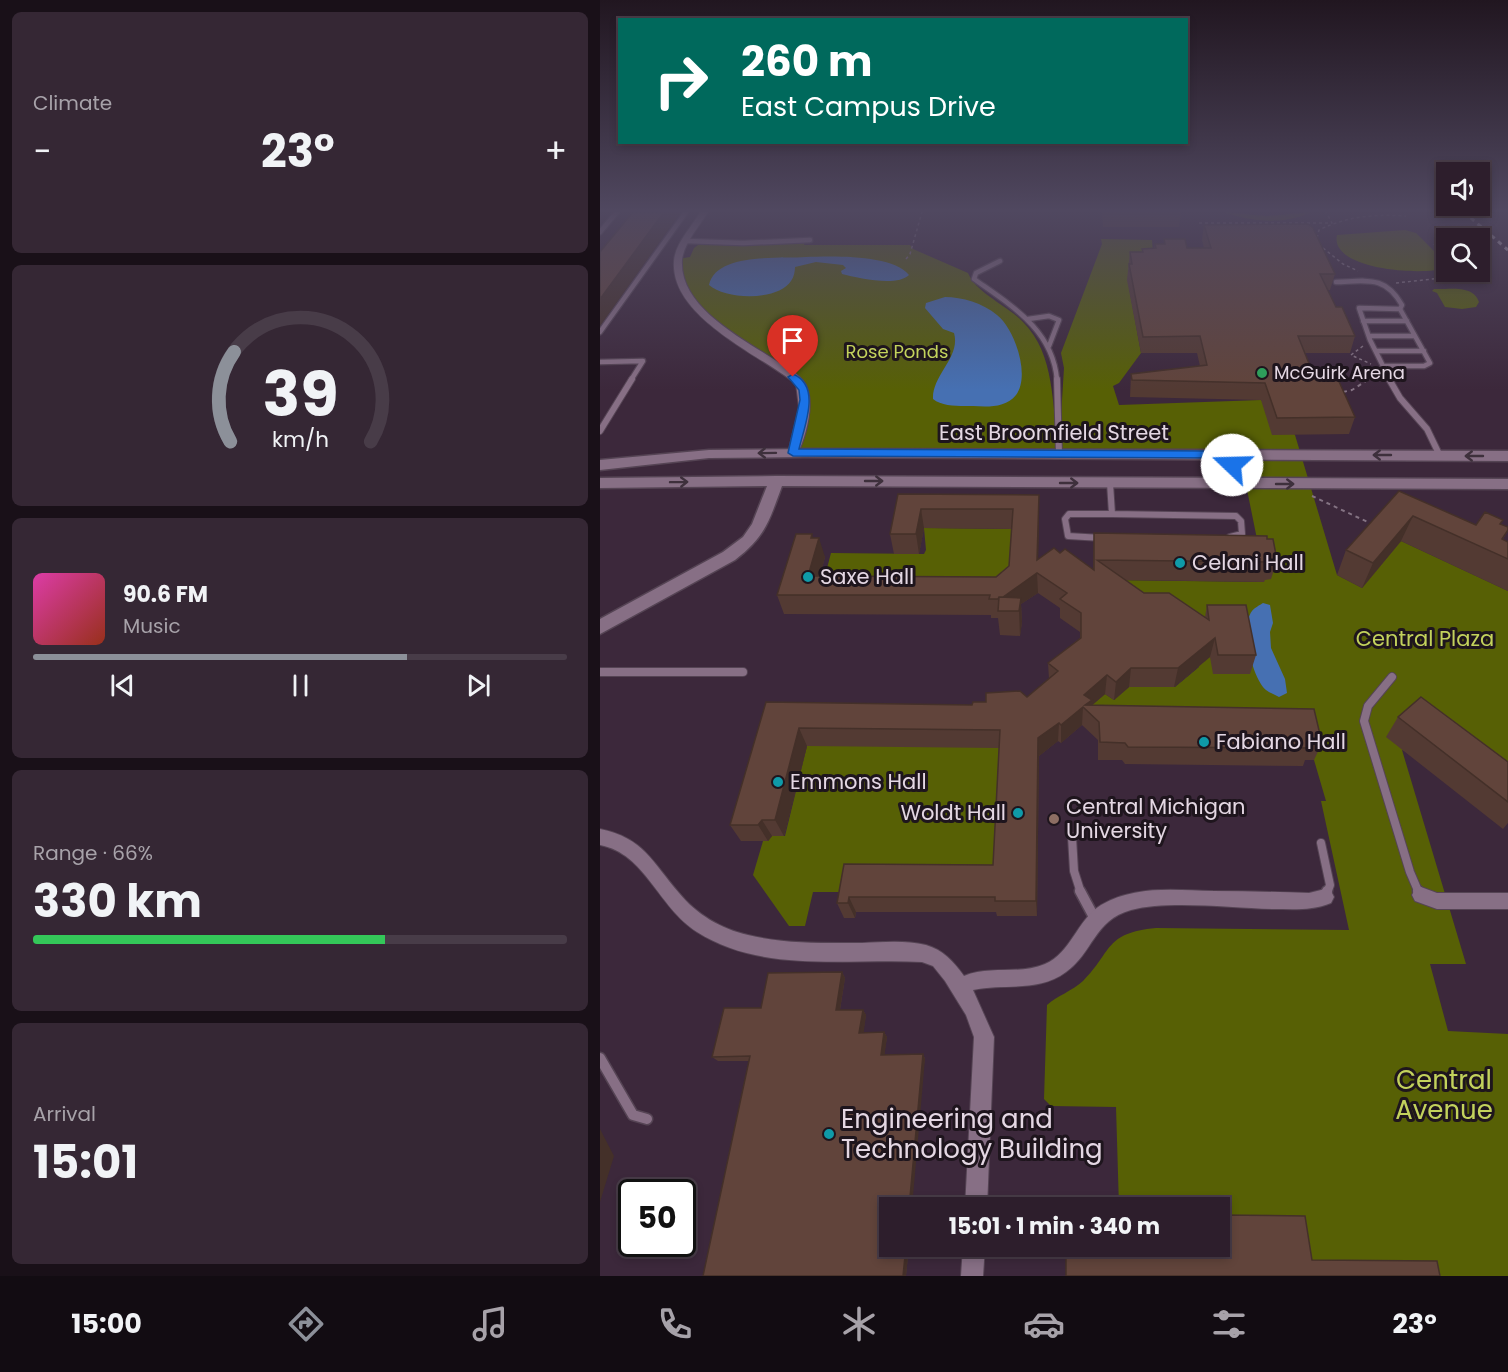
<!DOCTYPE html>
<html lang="en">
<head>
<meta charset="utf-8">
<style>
  :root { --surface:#2d1e2c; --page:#352734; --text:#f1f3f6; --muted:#a7a2a9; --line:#483c48; --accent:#8c9099 }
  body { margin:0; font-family:Poppins,sans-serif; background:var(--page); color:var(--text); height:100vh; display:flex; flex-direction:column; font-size:22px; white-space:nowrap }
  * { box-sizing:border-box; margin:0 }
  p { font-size:20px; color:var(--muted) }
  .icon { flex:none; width:33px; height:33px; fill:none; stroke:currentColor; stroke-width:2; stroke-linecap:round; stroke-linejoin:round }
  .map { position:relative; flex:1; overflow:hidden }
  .side { display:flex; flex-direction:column; gap:12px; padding:12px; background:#191018; width:600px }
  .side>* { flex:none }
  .hud { position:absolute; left:18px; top:18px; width:570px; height:126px; border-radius:0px; box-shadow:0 3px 9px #0003,0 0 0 2px var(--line); background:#00695c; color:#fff; overflow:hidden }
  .fabs { position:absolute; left:836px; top:162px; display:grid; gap:12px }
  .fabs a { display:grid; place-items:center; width:54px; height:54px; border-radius:0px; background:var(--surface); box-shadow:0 3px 9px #0003,0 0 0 2px var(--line); font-size:30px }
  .speed { position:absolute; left:18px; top:1179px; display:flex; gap:12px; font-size:30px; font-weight:700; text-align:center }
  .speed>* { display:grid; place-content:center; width:78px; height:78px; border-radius:50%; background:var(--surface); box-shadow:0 3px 9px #0003,0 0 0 2px var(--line); line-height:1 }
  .speed .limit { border:3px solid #111; border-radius:9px; background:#fff; color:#111 }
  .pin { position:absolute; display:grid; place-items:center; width:51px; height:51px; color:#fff; margin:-62px -26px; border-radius:50% 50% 50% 0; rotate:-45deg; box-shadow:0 0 6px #0007 }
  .pin .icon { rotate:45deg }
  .me { position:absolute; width:66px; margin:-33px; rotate:291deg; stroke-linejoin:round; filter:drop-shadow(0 0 4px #0008) }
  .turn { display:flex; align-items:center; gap:21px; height:126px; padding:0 24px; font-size:27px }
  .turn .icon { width:78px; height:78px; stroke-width:2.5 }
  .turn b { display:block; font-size:42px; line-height:51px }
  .big { font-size:45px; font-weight:700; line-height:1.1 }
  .side .card { flex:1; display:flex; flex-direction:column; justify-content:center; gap:9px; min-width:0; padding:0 21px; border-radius:9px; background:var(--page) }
  .side .dial { align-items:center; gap:0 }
  .dial svg { height:156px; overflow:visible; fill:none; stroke:var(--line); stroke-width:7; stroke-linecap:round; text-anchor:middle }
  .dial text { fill:var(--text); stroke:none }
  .song { display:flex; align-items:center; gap:18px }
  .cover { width:72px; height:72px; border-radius:9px; background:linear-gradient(135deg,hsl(320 70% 55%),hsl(10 70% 35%)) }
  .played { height:6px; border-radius:3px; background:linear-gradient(90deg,var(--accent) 70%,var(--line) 70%) }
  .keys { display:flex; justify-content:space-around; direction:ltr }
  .heat { display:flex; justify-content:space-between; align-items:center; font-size:33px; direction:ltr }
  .charge { height:9px; border-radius:4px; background:linear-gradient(90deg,#34c759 66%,var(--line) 0) }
  .trip { position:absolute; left:279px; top:1197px; width:351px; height:60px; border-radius:0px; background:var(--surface); box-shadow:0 3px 9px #0003,0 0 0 2px var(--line); font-weight:700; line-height:60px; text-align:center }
  .tab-bar { display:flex; height:96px; justify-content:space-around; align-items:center; background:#120c12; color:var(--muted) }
  .tab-bar .icon { width:42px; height:42px }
  .tab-bar .on { color:var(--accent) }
  .tab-bar b { font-size:27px; color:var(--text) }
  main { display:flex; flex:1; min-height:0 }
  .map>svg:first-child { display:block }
  .green { fill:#576005 }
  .water { fill:#4670b2 }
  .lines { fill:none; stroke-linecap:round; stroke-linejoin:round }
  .lane-far3-casing { stroke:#554454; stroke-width:7 }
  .lane-far2-casing { stroke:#554454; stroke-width:8 }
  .lane-far1-casing { stroke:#554454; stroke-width:10 }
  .lane-casing { stroke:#554454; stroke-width:13 }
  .street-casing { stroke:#554454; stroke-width:2 }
  .secondary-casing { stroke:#554454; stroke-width:3 }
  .path-far1 { stroke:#847383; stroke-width:1.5; stroke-dasharray:3 3; stroke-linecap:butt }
  .path { stroke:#847383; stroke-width:2; stroke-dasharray:4 4; stroke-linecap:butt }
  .lane-far3 { stroke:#876f85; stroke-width:4.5 }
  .lane-far2 { stroke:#876f85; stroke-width:6 }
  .lane-far1 { stroke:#876f85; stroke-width:8 }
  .lane { stroke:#876f85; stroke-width:10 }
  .street { fill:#876f85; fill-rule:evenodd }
  .secondary { fill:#876f85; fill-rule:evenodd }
  .rail { stroke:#d3c5d2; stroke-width:3; stroke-dasharray:4.5 4.5; stroke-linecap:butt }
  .wall { fill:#533a33 }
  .shaded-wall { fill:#443029 }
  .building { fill:#61443b; stroke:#443029; stroke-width:1.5 }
  .oneway { stroke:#3e303c }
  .route { fill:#1a73e8; stroke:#114b97; stroke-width:1.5 }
  .leisure-dot { fill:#2e9e5b; stroke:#1e151d; stroke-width:2 }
  .culture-dot { fill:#0f9aa8; stroke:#1e151d; stroke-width:2 }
  .education-dot { fill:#8d6e63; stroke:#1e151d; stroke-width:2 }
  .labels { text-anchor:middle; stroke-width:6; stroke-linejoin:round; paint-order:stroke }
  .far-park-label { font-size:18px; fill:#c3d25c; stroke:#1e151d }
  .far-poi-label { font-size:18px; fill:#e4d7e3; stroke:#1e151d; text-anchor:start }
  .street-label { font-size:21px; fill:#e4d7e3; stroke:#1e151d }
  .poi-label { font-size:21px; fill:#e4d7e3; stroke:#1e151d; text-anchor:start }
  .park-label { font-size:21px; fill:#c3d25c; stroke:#1e151d }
  .near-park-label { font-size:26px; fill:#c3d25c; stroke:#1e151d }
  .near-poi-label { font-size:26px; fill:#e4d7e3; stroke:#1e151d; text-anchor:start }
</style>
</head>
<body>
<main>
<section class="side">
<div class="card"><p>Climate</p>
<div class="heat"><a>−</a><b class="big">23°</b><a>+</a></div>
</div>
<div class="card dial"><svg viewBox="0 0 100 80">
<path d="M14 69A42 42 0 1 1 86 69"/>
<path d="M14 69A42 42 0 0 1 16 23" stroke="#8c9099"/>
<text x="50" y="56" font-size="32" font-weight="700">39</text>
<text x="50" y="72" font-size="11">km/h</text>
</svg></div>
<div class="card">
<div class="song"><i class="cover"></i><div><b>90.6 FM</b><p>Music</p></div></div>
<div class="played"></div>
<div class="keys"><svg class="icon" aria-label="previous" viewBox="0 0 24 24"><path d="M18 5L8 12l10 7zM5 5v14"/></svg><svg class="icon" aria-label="pause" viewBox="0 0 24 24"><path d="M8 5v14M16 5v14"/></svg><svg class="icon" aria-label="next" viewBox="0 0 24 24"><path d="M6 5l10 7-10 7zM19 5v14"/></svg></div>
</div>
<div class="card"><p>Range · 66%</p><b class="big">330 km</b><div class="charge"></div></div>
<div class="card"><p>Arrival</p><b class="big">15:01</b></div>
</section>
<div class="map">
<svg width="908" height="1276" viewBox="0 0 908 1276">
  <rect width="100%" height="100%" fill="#3c283b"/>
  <!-- green -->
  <path class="green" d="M624,212L667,216L711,212C686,225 650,222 624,212Z
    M805,230L816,233L846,263V268C823,276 729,270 737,235Z
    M501,239L552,240L554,264L529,288L541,353L519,383L513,386L519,405L661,400L695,435L737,575L762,588L801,541L908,591V774L802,750L866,964H830L848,1031L908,1034V1276H817L697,1262L620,1221V1208L519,1207L516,1107L451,1106L444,1099L447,1005C457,996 472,991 483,981C513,951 504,933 556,928L749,930L721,801H726L714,760L483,713L505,694L514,700L529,687H575L599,667V654H610L650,674L603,624L504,580L663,582L659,549L640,455L193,453L204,390L113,321L88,298L78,259L90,257L94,248L98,245H148L205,242L204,245H310L313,249L368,273C377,294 407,305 423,322C456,355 451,405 459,448L464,368L461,353L502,244Z
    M834,289C848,290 873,284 879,302L876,307L862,309L845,307L837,293L832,291Z
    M324,528L414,529L411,586L220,595L231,553L324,554L326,550Z
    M207,746H401L395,880L249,892H213L205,926H189L153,875L163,841H168L172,836H185Z"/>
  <!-- water -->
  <path class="water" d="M206,257C231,256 293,254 309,275C297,287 258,278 242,274L241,271L246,268L243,265L216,262L195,267C195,271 194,277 191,281C178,301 126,300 109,285C116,252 180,259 206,257Z
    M345,297C362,297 383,303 397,315C414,328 431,375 416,395C406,408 387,407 373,406C360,406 343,407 333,399C332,375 361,357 354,333L343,329L325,308L326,303Z
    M663,603L670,605L673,623L670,632L671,648L685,679L687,693L679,697C675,695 670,693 666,690C652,678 640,627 652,611C654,608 660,605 663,603Z"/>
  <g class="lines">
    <defs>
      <path id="lane-far3" d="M0,232L17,212
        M87,241L143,243L210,240
        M400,261L376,273L374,279C412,306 453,330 457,380
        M736,282C767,281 785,275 802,305L800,309
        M428,319L449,316L459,320L449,346
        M763,321H807
        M0,332L86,212
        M769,336H815
        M777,351H824
        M0,362L43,361L31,380
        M784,366H824L830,363L800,309L759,308L770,340L790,380"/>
      <path id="lane-far2" d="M457,379L459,454
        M789,379L800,398L827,429L840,456
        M0,431L32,379
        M512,514L636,516L641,521L642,534L630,537
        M502,538L468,536L465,519L469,514H512L510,483"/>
      <path id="lane-far1" d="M0,672H143
        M792,677L768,706L764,721L810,872L819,893
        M472,837L474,871L481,893
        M721,843L730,885L727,893"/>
      <path id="lane" d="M480,891L495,919
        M818,891L821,895
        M725,897L727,891
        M0,1058L33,1115L47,1119"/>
      <path id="street" d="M100,212H108C99,227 84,243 82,260C79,308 144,339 178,362C187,367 201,375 206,385C215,404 206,437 197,455L193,456L188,453L199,408L196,384C159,354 70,317 74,261C75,243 92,227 100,212Z
        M0,829C44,838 52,862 79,893C96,914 121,929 148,935C185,944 223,943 262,943C282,942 306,940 326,945C343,950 353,961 364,976C390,965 419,975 445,964C471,953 477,920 501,905C535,885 575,890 613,891C645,891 677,892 709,893L725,889L731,891L734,897L731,903C712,911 693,909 672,909C631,908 569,900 531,910C494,920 493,953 466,972C438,993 404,983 373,990L394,1037L387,1208H365L374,1037L366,1015L345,981L333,966L322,962C248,958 163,974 97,932C57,906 46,854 0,845Z
        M821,887L837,893H908V909H837L815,901L812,895L815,889Z
        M363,1246H385L383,1276H361Z"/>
      <path id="secondary" d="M204,449L908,451V461L204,457L109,458L0,470V460L109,450Z
        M176,476L908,479V489L182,486C169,521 166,536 135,560L0,634V619L123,552L143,537L152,524L167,486L0,488V478Z"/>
    </defs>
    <!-- lane-far3 casing -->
    <use href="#lane-far3" class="lane-far3-casing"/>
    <!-- lane-far2 casing -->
    <use href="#lane-far2" class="lane-far2-casing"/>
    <!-- lane-far1 casing -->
    <use href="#lane-far1" class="lane-far1-casing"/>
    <!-- lane casing -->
    <use href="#lane" class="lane-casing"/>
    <!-- street casing -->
    <use href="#street" class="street-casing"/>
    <!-- secondary casing -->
    <use href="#secondary" class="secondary-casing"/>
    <!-- path-far1 -->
    <path class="path-far1" d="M599,223H732L726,212
      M717,238L719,230C748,216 774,214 806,216
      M834,244L846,257
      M723,248L743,264L758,271
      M306,259L310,254L322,212
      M796,283L842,278L850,272
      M763,346L751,355L771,364
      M766,380L778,377"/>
    <!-- path -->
    <path class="path" d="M743,392L752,390L769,379
      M712,496L772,524"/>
    <!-- lane-far3 -->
    <use href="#lane-far3" class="lane-far3"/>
    <!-- lane-far2 -->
    <use href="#lane-far2" class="lane-far2"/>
    <!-- lane-far1 -->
    <use href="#lane-far1" class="lane-far1"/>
    <!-- lane -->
    <use href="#lane" class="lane"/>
    <!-- street -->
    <use href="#street" class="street"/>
    <!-- secondary -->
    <use href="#secondary" class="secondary"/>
    <!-- rail -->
    <path class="rail" d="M864,212L908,250"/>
  </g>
  <!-- wall -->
  <path class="wall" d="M502,212H581L579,227H503Z
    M604,225L735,274L730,290H728L736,307L755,336L750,353H705L714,376L755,417L749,434L672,435L661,400L530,397L531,374L600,366L597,353H541L527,280L530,252H542V249L554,248L555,244H564V239L587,248H604L602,240Z
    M799,491L876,525L901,524L908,531L903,539L908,542V591L801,541L762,588L737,575L746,550Z
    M298,494L439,495L438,559L460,553L493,569L494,533L667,539L677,560L671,579L665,580L664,582L526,580L544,593L605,617L607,605L656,655L650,674H613L610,657L574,687H529L514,700L505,694L492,705L722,743L714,760H705L703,766L525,764L522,760H498V740L482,725L461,743L458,741L439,756L437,916H397L396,912H256L255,918H244L237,903L244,864L393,865L399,748L207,746L184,836H172L168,841H141L130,825L166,702L372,705L386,702L427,697L449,679L448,663L480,638V632L460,618V608L438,593L421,604L422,622L420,636L400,635L398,618H391V615L184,614L177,595L213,538L225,557L220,576L396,577L409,566L412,529L324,528L319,554H294L290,534Z
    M798,717L908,762V823L903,829L786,737Z
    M242,972L245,978L240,1010H263L266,1015L263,1033L284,1032L287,1037L284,1055L323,1054L325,1059L290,1246H309L306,1276L149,1061H118L112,1057L161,1008Z"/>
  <!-- shaded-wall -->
  <path class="shaded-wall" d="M64,212H81L0,326V299Z
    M439,495V515L438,573L437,560Z
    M321,509L324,528L319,554L316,534Z
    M813,516L801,541L762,588L773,563Z
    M212,534L216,548L219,538L225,557L215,595L208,576L211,538Z
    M437,573L438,593L421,604L422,622L420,636L419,611L400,599Z
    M615,638L610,657L574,687L578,668Z
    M531,668L529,687L514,700L516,682Z
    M507,675L505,694L491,706L484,707V695Z
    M483,707L482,725L461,743V725Z
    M459,723L458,741L439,756L437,916L436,901L438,738Z
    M199,728L207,746L184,836L175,820Z
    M162,820L172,836L168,841L158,825Z
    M249,897L256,912L255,918L248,903Z
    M242,972L245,978L239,1015L236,1010Z
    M263,1010L266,1015L263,1038L259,1033Z
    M284,1032L287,1037L284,1059L281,1055Z
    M323,1054L325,1059L312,1208H309Z
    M0,1129L14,1156L0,1202Z
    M306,1246H309L306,1276H303Z"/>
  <!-- building -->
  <path class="building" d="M33,212H64L0,299V252Z
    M708,224L713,228L735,274H720L736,307H742L755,336H698L714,376L736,375L755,417L677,418L665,383L532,380L531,374L607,365L600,336L543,337L529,264H532L530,252H543L542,249L556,248L555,244H565L564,239H585L587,248H611L604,225Z
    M799,491L876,525L885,512L903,520L900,524L908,527V530L902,539L908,542V559L813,516L773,563L746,550Z
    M298,494L439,495L437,560L454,548L460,553L465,549L494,570V533L667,536V539H673L677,560H669L670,562L497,560L544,593H569L609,620L607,605H646L656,655H618L615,638L578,668H531L516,682L507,675L484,695L492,700L485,705L714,709L722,743L710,742L711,748L528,747L525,743L500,742L499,722L483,707L461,725L459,723L438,738L436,901H395V897H249L248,903H237L244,864L393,865L400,730L199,728L175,820H162L158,825H130L166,702L372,705L373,702H386V693L420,691L427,697L458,671L448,663L481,638V613L460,599L467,593L437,573L403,597H399L398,599H389L390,595H177L196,534H212L211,538H219L208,576L396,577L409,566L413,509H321L316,534H290Z
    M399,597L421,598L419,611H398Z
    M821,697L908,762V802L798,717Z
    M242,972L236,1010H263L259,1033L284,1032L281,1055L323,1054L309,1208H290V1246H306L303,1276H103L150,1056L112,1057L124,1008H161L168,973Z
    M620,1215L705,1216L712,1260L837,1261L840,1276H466V1250H478V1246H620Z"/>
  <!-- one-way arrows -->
  <defs><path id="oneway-shaft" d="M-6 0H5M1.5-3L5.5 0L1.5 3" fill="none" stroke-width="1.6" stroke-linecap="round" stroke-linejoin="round" transform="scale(1.5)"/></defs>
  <g class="oneway">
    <use href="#oneway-shaft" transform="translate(167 453) rotate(179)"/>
    <use href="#oneway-shaft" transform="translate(782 455) rotate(-180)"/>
    <use href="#oneway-shaft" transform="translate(874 456) rotate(-180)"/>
    <use href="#oneway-shaft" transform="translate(274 481)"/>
    <use href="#oneway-shaft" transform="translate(79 482) rotate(-1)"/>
    <use href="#oneway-shaft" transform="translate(469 483)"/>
    <use href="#oneway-shaft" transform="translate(685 484)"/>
  </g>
  <!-- sky -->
  <linearGradient id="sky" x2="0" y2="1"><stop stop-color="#211620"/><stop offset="0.54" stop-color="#504860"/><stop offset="1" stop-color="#504860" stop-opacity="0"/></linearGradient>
  <rect width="908" height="390" fill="url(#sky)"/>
  <!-- route -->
  <path class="route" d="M193,374C222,386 204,427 199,449L617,451L632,456L637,465L636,467H628L624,461L615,458L193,456L188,453L200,400L199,390L188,377Z"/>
  <!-- markers -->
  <circle class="leisure-dot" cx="662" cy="373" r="6"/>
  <g class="culture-dot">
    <circle cx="580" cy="563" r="6"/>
    <circle cx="208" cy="577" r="6"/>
    <circle cx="604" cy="742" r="6"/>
    <circle cx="178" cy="782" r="6"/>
    <circle cx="418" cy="813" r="6"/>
    <circle cx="229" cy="1134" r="6"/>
  </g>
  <circle class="education-dot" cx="454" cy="819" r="6"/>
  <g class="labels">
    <!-- far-park labels -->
    <g class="far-park-label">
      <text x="297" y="358">Rose Ponds</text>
    </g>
    <!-- far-poi labels -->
    <g class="far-poi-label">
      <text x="674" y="379">McGuirk Arena</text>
    </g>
    <!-- street labels -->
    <g class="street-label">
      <text x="454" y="440">East Broomfield Street</text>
    </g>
    <!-- poi labels -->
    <g class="poi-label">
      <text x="592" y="570">Celani Hall</text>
      <text x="220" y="584">Saxe Hall</text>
      <text x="616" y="749">Fabiano Hall</text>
      <text x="190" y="789">Emmons Hall</text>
      <text x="466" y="814">Central Michigan<tspan x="466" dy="24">University</tspan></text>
      <text x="406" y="820" text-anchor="end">Woldt Hall</text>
    </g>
    <!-- park labels -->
    <g class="park-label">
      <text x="825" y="646">Central Plaza</text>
    </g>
    <!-- near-park labels -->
    <g class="near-park-label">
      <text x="844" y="1089">Central<tspan x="844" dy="30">Avenue</tspan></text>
    </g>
    <!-- near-poi labels -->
    <g class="near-poi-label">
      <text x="241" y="1128">Engineering and<tspan x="241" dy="30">Technology Building</tspan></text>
    </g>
  </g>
</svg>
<div class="fabs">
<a><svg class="icon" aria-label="sound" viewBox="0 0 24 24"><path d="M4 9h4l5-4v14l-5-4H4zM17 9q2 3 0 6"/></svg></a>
<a><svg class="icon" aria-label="search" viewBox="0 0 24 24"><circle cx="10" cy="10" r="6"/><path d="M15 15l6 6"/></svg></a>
</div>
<div class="speed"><div class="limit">50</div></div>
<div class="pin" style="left:193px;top:377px;background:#d93025"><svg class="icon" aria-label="arrive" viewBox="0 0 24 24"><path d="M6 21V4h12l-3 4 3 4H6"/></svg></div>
<svg class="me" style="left:632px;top:465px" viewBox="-20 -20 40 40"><circle r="19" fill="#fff"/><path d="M0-13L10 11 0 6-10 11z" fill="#1a73e8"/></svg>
<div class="trip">15:01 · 1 min · 340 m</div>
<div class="hud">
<div class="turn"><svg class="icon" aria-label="right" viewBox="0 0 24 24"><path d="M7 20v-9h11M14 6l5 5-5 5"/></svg><div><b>260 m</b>East Campus Drive</div></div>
</div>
</div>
</main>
<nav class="tab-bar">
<b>15:00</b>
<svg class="icon on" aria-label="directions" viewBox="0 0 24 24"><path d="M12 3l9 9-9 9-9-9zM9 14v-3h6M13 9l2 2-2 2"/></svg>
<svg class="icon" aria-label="music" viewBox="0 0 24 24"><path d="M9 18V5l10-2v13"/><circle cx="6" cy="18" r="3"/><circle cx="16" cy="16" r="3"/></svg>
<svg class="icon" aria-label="phone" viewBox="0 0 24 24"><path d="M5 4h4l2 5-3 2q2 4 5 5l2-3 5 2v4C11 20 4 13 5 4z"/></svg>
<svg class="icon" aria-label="climate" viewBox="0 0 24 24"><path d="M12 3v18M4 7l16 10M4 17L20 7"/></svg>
<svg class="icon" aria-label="car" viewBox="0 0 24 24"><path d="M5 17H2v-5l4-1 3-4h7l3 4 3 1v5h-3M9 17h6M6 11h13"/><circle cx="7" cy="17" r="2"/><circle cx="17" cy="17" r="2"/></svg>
<svg class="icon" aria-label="filters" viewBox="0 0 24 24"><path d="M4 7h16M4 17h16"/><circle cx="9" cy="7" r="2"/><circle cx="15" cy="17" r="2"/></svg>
<b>23°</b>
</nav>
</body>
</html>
